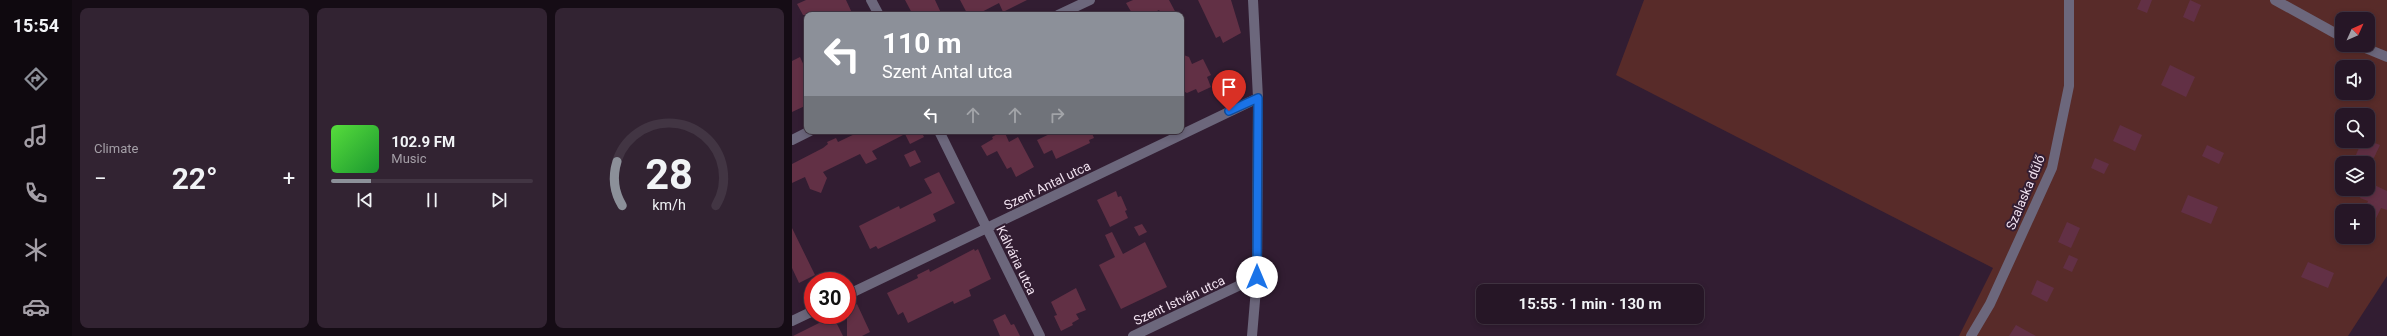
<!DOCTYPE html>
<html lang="en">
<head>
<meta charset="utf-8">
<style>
  :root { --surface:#261626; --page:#322332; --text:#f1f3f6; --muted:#a49fa7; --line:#423543; --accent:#8c9099 }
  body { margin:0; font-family:Roboto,sans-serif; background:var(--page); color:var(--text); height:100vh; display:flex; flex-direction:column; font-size:15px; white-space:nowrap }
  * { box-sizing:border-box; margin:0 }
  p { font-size:13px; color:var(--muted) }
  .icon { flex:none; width:22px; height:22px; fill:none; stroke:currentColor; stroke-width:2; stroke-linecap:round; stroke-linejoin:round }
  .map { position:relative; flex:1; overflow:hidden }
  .drawer { display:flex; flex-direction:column; gap:8px; padding:8px; background:#150c15; width:720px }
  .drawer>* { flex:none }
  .hud { position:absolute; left:12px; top:12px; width:380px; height:122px; border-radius:8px; box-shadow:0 2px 6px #0003,0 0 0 1px var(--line); background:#8c9099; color:#fff; overflow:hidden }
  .needle { width:26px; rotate:45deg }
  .tools { position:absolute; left:1543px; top:12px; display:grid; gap:8px }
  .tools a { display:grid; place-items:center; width:40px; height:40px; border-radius:8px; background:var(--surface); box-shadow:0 2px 6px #0003,0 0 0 1px var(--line); font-size:20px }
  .speed { position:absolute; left:12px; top:272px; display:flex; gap:8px; font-size:20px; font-weight:700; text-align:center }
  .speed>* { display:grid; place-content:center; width:52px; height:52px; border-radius:50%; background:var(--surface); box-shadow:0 2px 6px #0003,0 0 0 1px var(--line); line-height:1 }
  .speed .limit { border:6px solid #d22; background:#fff; color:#111 }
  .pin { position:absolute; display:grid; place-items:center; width:34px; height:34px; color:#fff; margin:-41px -17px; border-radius:50% 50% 50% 0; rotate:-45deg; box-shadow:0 0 4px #0007 }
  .pin .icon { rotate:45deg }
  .me { position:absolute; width:44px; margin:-22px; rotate:0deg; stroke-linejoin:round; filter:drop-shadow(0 0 3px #0008) }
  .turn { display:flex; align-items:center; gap:14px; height:84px; padding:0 12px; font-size:18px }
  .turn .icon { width:52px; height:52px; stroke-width:2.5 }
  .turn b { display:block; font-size:28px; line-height:34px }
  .lanes { display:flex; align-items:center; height:38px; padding:0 12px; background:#0003; justify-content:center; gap:20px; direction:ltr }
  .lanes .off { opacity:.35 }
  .big { font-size:30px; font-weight:700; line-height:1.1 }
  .drawer .widget { flex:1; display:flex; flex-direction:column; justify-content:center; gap:6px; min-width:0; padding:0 14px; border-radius:8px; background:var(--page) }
  .drawer .dial { align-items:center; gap:0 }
  .dial svg { height:104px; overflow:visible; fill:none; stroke:var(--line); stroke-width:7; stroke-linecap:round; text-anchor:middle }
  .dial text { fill:var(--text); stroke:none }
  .song { display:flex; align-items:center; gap:12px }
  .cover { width:48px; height:48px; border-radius:6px; background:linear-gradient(135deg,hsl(110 70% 55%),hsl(130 70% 35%)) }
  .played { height:4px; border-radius:2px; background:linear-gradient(90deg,var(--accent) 20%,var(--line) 20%) }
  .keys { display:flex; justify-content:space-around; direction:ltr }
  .heat { display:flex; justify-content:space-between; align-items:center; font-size:22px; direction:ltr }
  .drawer .tiles { flex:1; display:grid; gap:8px; grid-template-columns:repeat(3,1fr) }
  .trip { position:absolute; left:684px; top:284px; width:228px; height:40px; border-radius:8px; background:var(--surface); box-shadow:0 2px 6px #0003,0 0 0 1px var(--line); font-weight:700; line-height:40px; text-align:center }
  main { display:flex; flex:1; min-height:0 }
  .dock { display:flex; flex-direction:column; width:72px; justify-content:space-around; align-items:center; background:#0f090f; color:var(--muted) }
  .dock .icon { width:28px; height:28px }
  .dock .on { color:var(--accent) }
  .dock b { font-size:18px; color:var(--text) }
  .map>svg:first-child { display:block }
  .green { fill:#582b29; fill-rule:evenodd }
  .building { fill:#623045 }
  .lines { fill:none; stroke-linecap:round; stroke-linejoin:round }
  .minor { stroke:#6c677c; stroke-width:10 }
  .route-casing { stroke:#114b97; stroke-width:10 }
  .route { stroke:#1a73e8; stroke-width:7 }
  .labels { text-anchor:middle; stroke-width:4; stroke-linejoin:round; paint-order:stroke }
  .street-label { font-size:13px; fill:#f1e2f0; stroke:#321d32 }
</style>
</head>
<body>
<main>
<nav class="dock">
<b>15:54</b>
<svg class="icon on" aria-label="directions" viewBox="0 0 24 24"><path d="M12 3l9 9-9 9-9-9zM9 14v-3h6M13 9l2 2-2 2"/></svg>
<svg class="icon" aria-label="music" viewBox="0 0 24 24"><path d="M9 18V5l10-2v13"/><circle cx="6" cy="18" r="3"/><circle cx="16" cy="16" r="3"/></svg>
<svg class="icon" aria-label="phone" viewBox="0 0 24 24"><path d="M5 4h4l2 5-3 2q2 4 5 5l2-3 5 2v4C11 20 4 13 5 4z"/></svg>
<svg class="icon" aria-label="climate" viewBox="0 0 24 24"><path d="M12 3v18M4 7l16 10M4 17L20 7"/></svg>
<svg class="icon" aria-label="car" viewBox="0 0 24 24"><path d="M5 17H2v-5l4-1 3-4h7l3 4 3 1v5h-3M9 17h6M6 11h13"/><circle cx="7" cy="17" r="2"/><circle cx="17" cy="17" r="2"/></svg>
</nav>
<section class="drawer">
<div class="tiles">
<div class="widget"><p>Climate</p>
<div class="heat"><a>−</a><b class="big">22°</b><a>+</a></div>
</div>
<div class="widget">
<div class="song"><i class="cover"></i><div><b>102.9 FM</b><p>Music</p></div></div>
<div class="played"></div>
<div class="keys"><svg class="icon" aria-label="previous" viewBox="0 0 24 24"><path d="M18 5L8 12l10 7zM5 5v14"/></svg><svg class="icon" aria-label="pause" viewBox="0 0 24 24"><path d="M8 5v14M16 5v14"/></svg><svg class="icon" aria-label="next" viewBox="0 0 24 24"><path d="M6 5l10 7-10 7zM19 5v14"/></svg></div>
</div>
<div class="widget dial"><svg viewBox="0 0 100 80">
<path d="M14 69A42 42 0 1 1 86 69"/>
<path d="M14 69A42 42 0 0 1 10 35" stroke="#8c9099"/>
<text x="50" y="56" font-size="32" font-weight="700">28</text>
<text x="50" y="72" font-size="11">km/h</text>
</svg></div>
</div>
</section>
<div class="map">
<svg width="1595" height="336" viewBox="0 0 1595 336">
  <rect width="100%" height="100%" fill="#321d32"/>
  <!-- green -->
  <path class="green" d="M852,0H1595V276L1556,336H1167L1201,268L824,75ZM1550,19H1576V45H1550ZM1550,67H1576V93H1550ZM1550,115H1576V141H1550ZM1550,163H1576V189H1550ZM1550,211H1576V237H1550Z"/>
  <!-- building -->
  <path class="building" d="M14,0H54L61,15H11L5,4Z
    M113,0H143L150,15H121Z
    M168,0H235L211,12L207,3L184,15H176Z
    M341,0H377L385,15H370L367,10L357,15H341L334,3Z
    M406,0H439L449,33L431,43L428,36L424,38Z
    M1349,0H1360L1355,13L1345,9Z
    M1398,0L1409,5L1402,22L1391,17Z
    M389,54L397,57L400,64L411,59L419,75L415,77L419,87L406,93L404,89L395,93L389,90Z
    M8,57L15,72V105L0,112V61Z
    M1378,65L1403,77L1394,97L1369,85Z
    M1328,125L1350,135L1343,151L1321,141Z
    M69,131H129L132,137L118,144L113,134L80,151L85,159L74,164L68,154L31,172L35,178L29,193L18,189L13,177L0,183V164L31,148L36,144L35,142L44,138L46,142Z
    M264,131H299L302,138L297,140L298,143L264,159L260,150L252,154L245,140Z
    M209,132L210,135L213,133L217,142L226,137L242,167L224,177L219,167L215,169L205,151L195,156L189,146L201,139L200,137Z
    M1570,141H1578L1588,145L1579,164L1563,157Z
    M1415,145L1432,153L1427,164L1410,156Z
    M123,150L129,162L118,167L112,155Z
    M1303,158L1317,164L1312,174L1299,168Z
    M147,172L163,203L141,214L144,221L86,249L84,246L78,249L67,226L107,206L108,209L140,193L132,179Z
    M1576,182L1595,191V210L1589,208L1576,235V211H1572L1576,201L1568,198L1572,189H1576Z
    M324,191L326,197L329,196L335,210L333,211L336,218L318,227L305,200Z
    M1396,195L1426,207L1419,224L1389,212Z
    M1275,222L1288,228L1279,248L1266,242Z
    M350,224L355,232L347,236L342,227Z
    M0,228L23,275L7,283L0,268Z
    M320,232L331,254L353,242L375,287L329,309L307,265L323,257L313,235Z
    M182,249L183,251L186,249L199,279L177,290L179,296L162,304L161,301L116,323L111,312L106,315L95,293L126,278L125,275L137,269L138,272Z
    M1277,255L1286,259L1280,272L1271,268Z
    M1516,262L1542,273L1536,288L1509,277Z
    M1245,280L1262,288L1255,302L1239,294Z
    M284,288L294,310L284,314L287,319L280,323L281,325L269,331L262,316L265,315L259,302Z
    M65,304L78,332L70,336H55V309Z
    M213,314L219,325L222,324L228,336H208L201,320Z
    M41,316L51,336H1Z
    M1224,325L1244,336H1217Z"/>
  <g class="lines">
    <!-- minor -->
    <path class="minor" d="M79,0L87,15
      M1483,0L1550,37
      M266,15L298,0
      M1566,45L1595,57
      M147,131L248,336
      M0,140L18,131
      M55,295L466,98
      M0,321L21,311
      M341,336L465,277
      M460,336L465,277L466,98L461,0
      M1179,336L1198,304L1260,168L1277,86V0"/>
  </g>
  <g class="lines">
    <defs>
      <path id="route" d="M437,111L466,98L465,277"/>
    </defs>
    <!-- route casing -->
    <use href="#route" class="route-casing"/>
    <!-- route -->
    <use href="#route" class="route"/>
  </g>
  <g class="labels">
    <!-- street labels -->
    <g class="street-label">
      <text transform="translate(255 185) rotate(-26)" y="5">Szent Antal utca</text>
      <text transform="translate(1233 192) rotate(-67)" y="5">Szalaska dűlő</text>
      <text transform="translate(225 260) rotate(64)" y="5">Kálvária utca</text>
      <text transform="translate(387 300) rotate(-25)" y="5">Szent István utca</text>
    </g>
  </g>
</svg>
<div class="tools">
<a><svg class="needle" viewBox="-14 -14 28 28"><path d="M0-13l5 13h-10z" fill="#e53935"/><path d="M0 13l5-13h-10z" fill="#a49fa7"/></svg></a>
<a><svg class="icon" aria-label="sound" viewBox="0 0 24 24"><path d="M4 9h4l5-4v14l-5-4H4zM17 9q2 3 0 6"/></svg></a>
<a><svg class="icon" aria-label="search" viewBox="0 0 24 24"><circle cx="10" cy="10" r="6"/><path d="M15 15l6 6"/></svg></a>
<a><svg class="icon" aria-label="layers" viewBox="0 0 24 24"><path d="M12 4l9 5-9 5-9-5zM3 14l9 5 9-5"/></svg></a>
<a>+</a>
</div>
<div class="speed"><div class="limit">30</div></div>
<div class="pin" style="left:437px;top:111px;background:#d93025"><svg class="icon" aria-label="arrive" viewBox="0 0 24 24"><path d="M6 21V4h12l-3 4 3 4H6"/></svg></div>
<svg class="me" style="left:465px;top:277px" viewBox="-20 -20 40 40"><circle r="19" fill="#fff"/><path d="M0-13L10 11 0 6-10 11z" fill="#1a73e8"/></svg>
<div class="trip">15:55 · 1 min · 130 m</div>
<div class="hud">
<div class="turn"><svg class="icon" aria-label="left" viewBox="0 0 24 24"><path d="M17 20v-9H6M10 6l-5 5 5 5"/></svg><div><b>110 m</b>Szent Antal utca</div></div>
<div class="lanes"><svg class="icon" aria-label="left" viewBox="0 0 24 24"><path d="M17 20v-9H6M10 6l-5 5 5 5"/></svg><svg class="icon off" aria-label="ahead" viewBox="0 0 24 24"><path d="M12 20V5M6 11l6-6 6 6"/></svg><svg class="icon off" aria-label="ahead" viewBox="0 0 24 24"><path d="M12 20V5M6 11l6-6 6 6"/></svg><svg class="icon off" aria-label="right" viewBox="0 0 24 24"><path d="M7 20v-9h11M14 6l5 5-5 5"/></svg></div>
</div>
</div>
</main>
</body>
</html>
